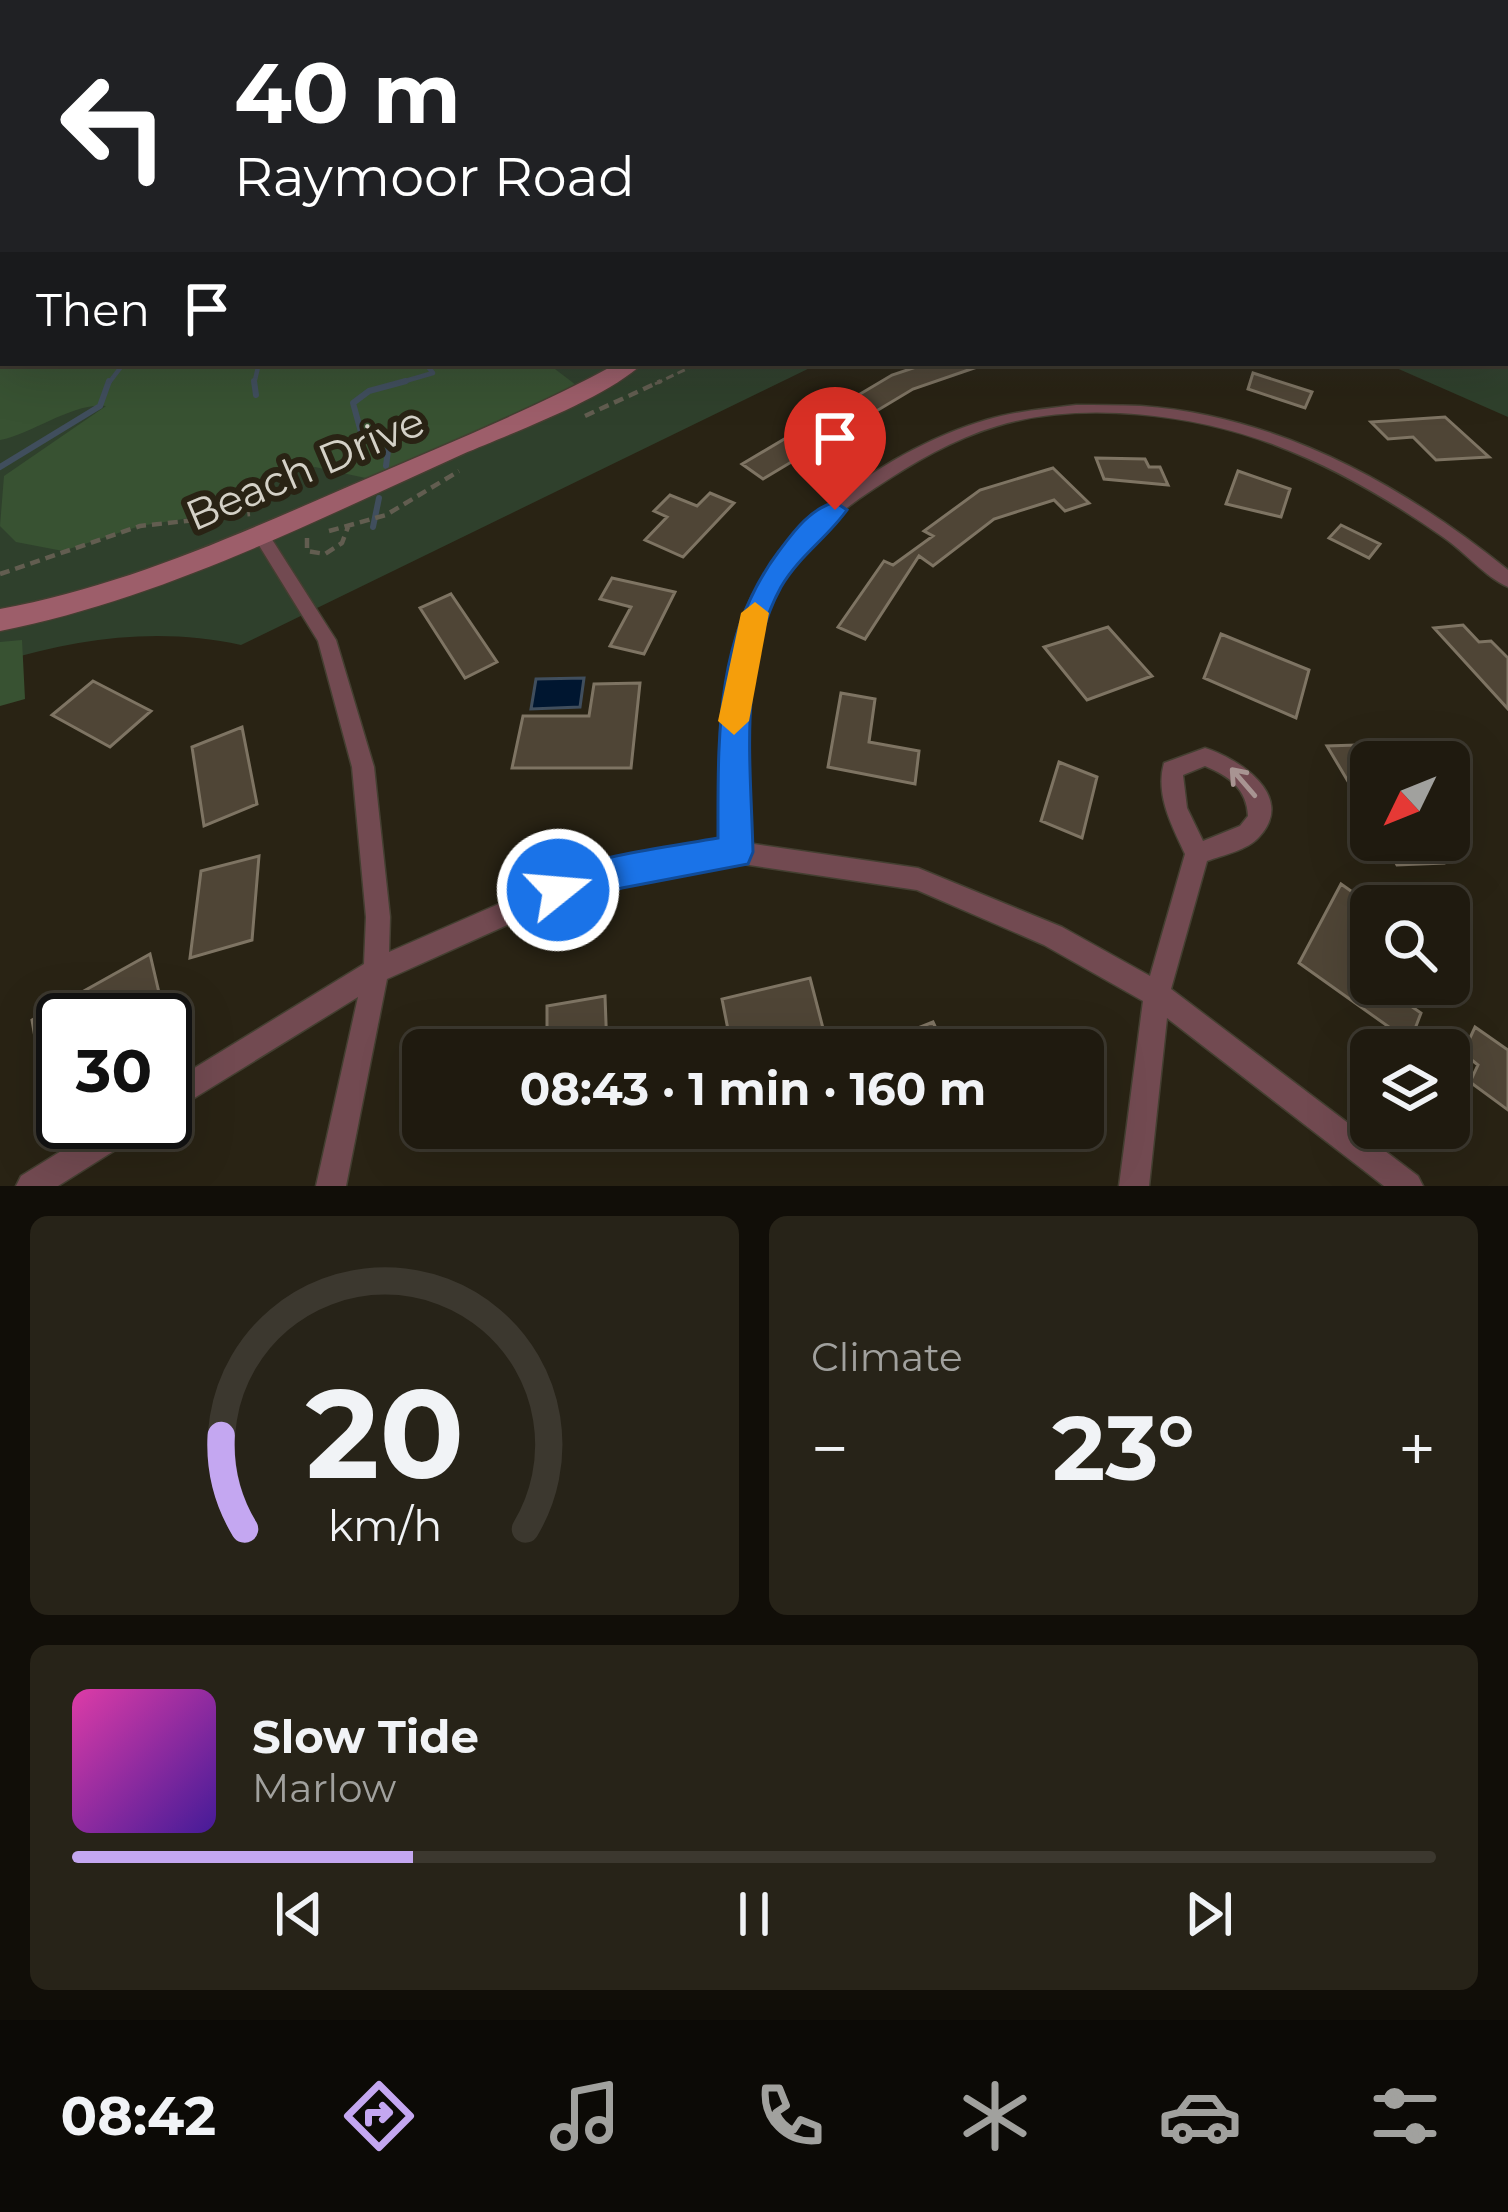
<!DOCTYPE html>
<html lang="en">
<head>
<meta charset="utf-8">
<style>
  :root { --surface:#1f1a0f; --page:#272318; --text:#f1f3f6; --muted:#a1a19e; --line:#3c382f; --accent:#c4a7f1 }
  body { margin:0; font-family:Montserrat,sans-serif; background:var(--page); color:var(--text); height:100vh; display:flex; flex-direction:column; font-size:45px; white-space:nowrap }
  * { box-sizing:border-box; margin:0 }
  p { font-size:39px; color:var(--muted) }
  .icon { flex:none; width:66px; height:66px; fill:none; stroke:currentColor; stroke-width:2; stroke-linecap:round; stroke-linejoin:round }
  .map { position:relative; height:1186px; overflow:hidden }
  .sheet { display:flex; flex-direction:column; gap:30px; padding:30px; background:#110e08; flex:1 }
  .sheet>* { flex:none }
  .hud { position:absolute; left:0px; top:0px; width:1509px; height:366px; box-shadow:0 12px 48px #0002,0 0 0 3px var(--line); background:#202124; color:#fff; overflow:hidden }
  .needle { width:78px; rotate:227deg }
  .fabs { position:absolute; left:1350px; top:741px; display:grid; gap:24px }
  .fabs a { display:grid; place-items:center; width:120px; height:120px; border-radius:18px; background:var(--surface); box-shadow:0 12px 48px #0002,0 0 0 3px var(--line); font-size:60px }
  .speed { position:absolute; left:36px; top:993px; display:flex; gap:24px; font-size:60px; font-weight:700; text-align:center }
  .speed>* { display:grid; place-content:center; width:156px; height:156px; border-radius:50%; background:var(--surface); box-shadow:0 12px 48px #0002,0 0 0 3px var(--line); line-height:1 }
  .speed .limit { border:6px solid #111; border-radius:18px; background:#fff; color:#111 }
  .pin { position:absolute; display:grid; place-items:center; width:102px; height:102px; color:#fff; margin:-123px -51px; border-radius:50% 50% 50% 0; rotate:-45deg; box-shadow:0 0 12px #0007 }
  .pin .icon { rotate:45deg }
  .me { position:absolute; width:132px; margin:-66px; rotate:73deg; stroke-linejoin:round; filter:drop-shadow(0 0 9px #0008) }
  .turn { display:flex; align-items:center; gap:42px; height:252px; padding:0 36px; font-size:54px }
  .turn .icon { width:156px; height:156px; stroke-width:2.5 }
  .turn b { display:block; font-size:84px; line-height:102px }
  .then { display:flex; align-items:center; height:114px; padding:0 36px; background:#0003; gap:24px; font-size:45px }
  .big { font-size:90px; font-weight:700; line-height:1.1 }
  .sheet .widget { flex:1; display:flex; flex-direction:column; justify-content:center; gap:18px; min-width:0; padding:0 42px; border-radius:18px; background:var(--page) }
  .sheet .dial { align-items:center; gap:0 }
  .dial svg { height:312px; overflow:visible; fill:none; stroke:var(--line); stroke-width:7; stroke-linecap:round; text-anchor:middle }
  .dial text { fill:var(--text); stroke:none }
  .song { display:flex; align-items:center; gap:36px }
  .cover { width:144px; height:144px; border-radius:18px; background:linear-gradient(135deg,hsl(320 70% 55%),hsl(260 70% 35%)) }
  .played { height:12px; border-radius:6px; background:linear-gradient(90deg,var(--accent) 25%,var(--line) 25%) }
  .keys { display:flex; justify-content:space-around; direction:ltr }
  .heat { display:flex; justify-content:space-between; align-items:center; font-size:66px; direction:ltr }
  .sheet .tiles { flex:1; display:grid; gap:30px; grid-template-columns:1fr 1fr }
  .widget:last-child { grid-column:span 2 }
  .trip { position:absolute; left:402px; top:1029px; width:702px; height:120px; border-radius:18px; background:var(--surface); box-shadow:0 12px 48px #0002,0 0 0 3px var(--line); font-weight:700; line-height:120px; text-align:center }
  .tabs { display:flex; height:192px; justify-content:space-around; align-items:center; background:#0c0a06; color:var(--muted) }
  .tabs .icon { width:84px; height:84px }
  .tabs .on { color:var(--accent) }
  .tabs b { font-size:54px; color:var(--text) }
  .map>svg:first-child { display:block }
  .green { fill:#2f402c }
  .forest { fill:#385232 }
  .water { fill:#001630; stroke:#404e5d; stroke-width:3 }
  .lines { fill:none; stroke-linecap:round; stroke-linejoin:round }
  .stream-far1 { stroke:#404e5d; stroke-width:4.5 }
  .stream { stroke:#404e5d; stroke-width:6 }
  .building { fill:#4f4536; stroke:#7e7463; stroke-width:3 }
  .street-casing { stroke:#443f31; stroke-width:3 }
  .secondary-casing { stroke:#443f31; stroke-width:3 }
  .path-far1 { stroke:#625d50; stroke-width:3; stroke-dasharray:8 4.5; stroke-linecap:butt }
  .path { stroke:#625d50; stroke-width:4.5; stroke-dasharray:10 6; stroke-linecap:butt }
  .street { fill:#724a51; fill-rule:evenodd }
  .secondary { fill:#9d5e6a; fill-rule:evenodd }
  .oneway { stroke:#a89492 }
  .route { fill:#1a73e8; stroke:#114b97; stroke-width:3 }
  .slow { fill:#f59e0b }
  .labels { text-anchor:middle; stroke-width:12; stroke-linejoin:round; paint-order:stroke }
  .street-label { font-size:42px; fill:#d4d1c7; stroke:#292314 }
</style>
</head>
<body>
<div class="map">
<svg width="1508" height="1186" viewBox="0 0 1508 1186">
  <rect width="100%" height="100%" fill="#292314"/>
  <!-- green -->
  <path class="green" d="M0,223L3,363H820L241,645C160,627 79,638 0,662Z
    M1508,223V417L1385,363H1506Z"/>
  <!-- forest -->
  <path class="forest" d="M0,223L3,363H547L576,385L370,479L315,467L235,495L195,517L140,526L63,551L16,542L0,526L4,476L106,406C73,402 34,433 0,440Z
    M22,640L25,699L0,706V642Z"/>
  <!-- water -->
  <path class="water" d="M584,678L580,707L531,709L536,679Z"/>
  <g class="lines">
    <!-- stream-far1 -->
    <path class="stream-far1" d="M108,384L124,363
      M254,384L259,363
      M395,384L433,373L425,363"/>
    <!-- stream -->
    <path class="stream" d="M254,381L256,395
      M386,466L389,443L361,432L353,403L369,391L406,381
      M0,467L100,406L109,381
      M373,527L379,498"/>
  </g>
  <!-- building -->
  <path class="building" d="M928,363L980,366L913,389L763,479L742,464L892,375Z
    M1253,373L1312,392L1305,408L1248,389Z
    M1445,417L1489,457L1436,460L1413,437L1388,439L1371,422Z
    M1096,458L1145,459L1149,467H1160L1168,485L1104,479Z
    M1053,468L1089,503L1065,511L1054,500L994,519L933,566L919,556L865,639L838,627L884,561L893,565L933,536L924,531L980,490Z
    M1238,471L1290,489L1281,517L1226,504Z
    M710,493L734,503L683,557L645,540L667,517L654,511L670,495L697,506Z
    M1341,525L1380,544L1369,558L1329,538Z
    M612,578L675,592L644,654L610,646L631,607L600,599Z
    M451,594L497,662L465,678L420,608Z
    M1463,625L1479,642L1491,641L1508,658V709L1434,628Z
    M1108,627L1152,676L1087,700L1044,647Z
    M1221,634L1309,670L1296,718L1204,678Z
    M93,681L151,711L110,747L52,715Z
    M640,683L631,768H512L523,716H589L594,684Z
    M841,693L875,699L869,742L919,751L915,784L828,767Z
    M242,727L257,804L204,826L192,747Z
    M1357,745L1371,768V820L1327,746Z
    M1059,762L1097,777L1082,838L1041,821Z
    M1383,840H1429L1443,863L1397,865Z
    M259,856L252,940L190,958L201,871Z
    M1341,884L1371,905V941L1357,969L1371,984H1379L1421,1013L1410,1042L1299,963Z
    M150,954L160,997L121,1020H63V1054L40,1067L32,1020Z
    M810,978L824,1032L732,1050L722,999Z
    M605,996L607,1050H547V1006Z
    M933,1022L946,1050H865V1049Z
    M1475,1027L1508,1050V1110L1470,1082L1478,1065L1463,1053Z
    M892,1128H951L900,1150Z"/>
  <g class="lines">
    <defs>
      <path id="street" d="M1076,405C1098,405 1120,405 1141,406C1279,416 1403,485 1508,570V587C1484,576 1465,552 1443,537C1390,500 1336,468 1275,445C1194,414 1081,400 997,426C953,439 913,463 875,488C830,517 786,557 765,607C736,681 745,766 747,843L918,868L1062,927L1150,976L1185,854C1172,826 1155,795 1164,763L1205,748C1239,759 1297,796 1259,837C1248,850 1223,855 1207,861L1171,989L1418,1176L1423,1186H1384L1167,1018L1149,1186H1119L1143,1001L1044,945L917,890L736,863L622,882L561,901L387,979L346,1186H316L358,997L165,1116V1086L364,964L366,917L352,767L318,641L252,534L254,530H266L336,640L374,767L390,917L389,952L558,878L622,860L724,843C724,771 717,694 740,624C772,529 893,447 986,420C1015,411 1046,409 1076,405ZM1205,766C1229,776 1247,789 1248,816L1240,826L1203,841L1187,808L1183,775Z
        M108,1122H148L144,1132L58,1186H16L21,1176Z"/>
      <path id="secondary" d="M1506,319L1508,320V332L1506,331Z
        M618,363H643C607,398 512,433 463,454C312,522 164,598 0,631V609C124,586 237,535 352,485C442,446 532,410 618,363Z"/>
    </defs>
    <!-- street casing -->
    <use href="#street" class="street-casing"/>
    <!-- secondary casing -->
    <use href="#secondary" class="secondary-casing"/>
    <!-- path-far1 -->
    <path class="path-far1" d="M655,384L699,363"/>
    <!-- path -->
    <path class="path" d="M585,416L661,381
      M329,531L386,515L459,471
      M307,538V551L325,554L342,543L348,527
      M0,574L140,526L250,514"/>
    <!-- street -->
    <use href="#street" class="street"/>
    <!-- secondary -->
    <use href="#secondary" class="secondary"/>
  </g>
  <!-- one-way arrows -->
  <defs><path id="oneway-shaft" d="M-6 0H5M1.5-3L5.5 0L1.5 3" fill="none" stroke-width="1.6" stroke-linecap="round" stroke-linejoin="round" transform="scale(3)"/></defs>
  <use class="oneway" href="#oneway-shaft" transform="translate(1243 782) rotate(-131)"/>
  <!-- sky -->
  <linearGradient id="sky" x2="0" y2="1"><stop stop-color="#17130b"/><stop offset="0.57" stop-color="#434545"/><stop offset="1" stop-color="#434545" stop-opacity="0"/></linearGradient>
  <rect width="1508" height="389" fill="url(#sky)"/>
  <!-- route -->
  <path class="route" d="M835,502L847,510C827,538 799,556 781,587C738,665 751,766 753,852L748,864L622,888L558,907L545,902L540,890L545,877C601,855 660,848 718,838C718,736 715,636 779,551C794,531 810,509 835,502Z"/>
  <!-- slow -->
  <path class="slow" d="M755,602L769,613L749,721L734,735L718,721L741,613Z"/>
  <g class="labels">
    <!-- street labels -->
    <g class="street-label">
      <text transform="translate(305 468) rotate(-23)" y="15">Beach Drive</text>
    </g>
  </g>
</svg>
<div class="fabs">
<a><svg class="needle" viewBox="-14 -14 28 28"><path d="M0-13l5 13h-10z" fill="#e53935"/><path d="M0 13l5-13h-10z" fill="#a1a19e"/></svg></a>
<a><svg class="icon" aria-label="search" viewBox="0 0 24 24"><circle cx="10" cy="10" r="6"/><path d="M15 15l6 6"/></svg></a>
<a><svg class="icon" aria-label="layers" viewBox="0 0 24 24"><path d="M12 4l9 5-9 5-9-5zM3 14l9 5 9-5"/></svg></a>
</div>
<div class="speed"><div class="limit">30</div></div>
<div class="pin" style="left:835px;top:510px;background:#d93025"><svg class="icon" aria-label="arrive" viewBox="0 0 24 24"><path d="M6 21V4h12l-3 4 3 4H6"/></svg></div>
<svg class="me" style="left:558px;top:890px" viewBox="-20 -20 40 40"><circle r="17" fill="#1a73e8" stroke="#fff" stroke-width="3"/><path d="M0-11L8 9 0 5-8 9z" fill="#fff"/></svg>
<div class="trip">08:43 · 1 min · 160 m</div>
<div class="hud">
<div class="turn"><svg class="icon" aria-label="left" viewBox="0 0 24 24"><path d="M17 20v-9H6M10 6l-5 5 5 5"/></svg><div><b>40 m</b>Raymoor Road</div></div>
<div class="then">Then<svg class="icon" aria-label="arrive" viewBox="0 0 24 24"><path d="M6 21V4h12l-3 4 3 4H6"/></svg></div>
</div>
</div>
<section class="sheet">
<div class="tiles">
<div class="widget dial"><svg viewBox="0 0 100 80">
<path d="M14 69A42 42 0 1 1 86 69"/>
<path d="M14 69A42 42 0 0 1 8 45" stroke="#c4a7f1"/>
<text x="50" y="56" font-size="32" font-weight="700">20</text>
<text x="50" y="72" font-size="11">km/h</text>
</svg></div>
<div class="widget"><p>Climate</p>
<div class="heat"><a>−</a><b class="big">23°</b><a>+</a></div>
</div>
<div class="widget">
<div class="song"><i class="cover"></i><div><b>Slow Tide</b><p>Marlow</p></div></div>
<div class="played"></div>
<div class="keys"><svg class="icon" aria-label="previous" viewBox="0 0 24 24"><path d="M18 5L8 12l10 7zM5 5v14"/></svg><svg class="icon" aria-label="pause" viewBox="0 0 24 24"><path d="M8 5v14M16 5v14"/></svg><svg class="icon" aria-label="next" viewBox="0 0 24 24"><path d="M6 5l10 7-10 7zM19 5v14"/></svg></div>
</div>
</div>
</section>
<nav class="tabs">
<b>08:42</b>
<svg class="icon on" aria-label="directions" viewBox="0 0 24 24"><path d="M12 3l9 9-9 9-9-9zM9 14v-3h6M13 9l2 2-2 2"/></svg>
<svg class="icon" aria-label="music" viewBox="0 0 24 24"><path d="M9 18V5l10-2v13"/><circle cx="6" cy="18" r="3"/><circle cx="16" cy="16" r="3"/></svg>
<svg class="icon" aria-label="phone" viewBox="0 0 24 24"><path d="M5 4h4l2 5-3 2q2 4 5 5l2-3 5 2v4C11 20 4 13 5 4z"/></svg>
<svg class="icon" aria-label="climate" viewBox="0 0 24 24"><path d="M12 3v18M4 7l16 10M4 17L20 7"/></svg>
<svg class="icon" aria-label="car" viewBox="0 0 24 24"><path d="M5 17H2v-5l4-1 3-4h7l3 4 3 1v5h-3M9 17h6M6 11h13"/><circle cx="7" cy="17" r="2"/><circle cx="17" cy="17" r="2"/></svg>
<svg class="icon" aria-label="filters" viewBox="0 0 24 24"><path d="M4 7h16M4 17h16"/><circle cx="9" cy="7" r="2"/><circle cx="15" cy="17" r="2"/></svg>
</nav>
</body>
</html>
